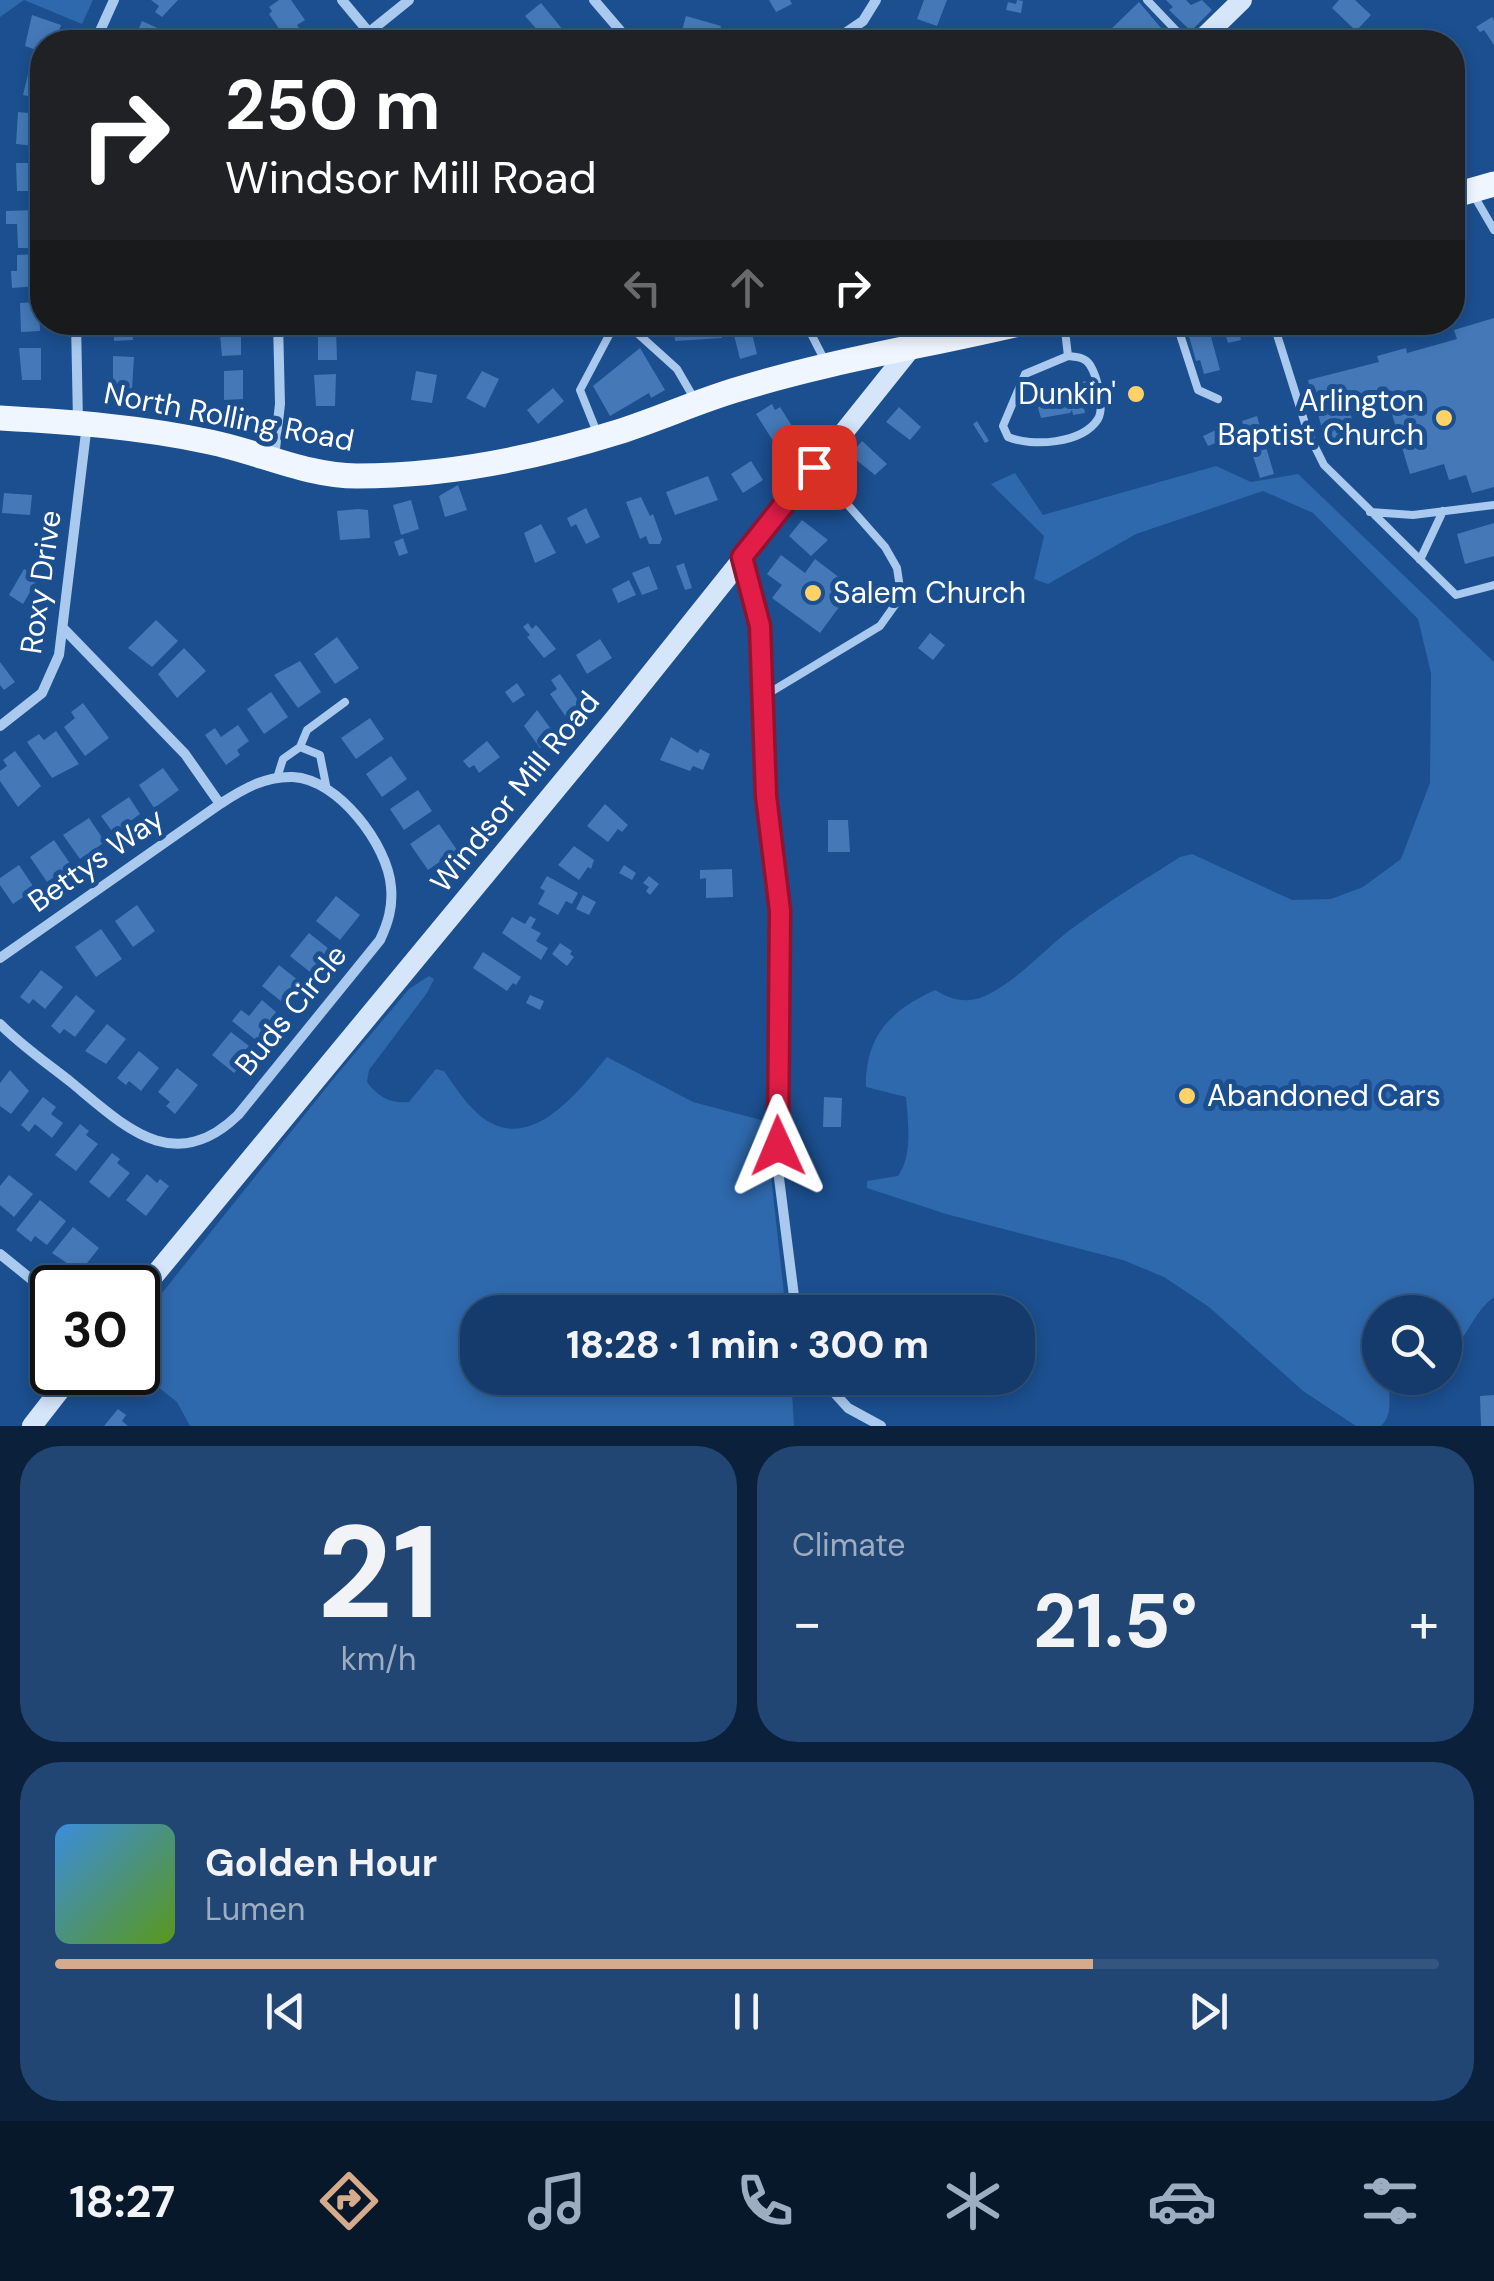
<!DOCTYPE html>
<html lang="en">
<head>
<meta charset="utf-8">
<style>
  :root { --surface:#143b6b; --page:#214673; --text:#f1f3f6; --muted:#9dadc1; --line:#33557e; --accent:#d6ab8b }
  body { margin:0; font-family:"DM Sans",sans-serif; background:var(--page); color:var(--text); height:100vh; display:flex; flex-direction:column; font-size:38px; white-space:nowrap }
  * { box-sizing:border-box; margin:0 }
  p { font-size:32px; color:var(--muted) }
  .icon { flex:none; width:55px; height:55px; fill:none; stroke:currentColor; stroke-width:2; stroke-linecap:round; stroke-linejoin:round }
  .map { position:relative; height:1426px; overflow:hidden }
  .sheet { display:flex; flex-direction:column; gap:20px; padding:20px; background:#0b203b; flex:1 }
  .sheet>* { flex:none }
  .top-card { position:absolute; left:30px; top:30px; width:1435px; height:305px; border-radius:40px; box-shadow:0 5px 15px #0003,0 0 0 2px var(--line); background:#202124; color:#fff; overflow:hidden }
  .controls { position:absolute; left:1362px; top:1295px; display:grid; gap:20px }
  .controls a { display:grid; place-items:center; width:100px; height:100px; border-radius:50%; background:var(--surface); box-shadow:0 5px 15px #0003,0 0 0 2px var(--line); font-size:50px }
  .speed { position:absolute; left:30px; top:1265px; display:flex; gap:20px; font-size:50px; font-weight:700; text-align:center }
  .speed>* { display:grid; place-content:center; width:130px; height:130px; border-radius:50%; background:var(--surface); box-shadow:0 5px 15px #0003,0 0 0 2px var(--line); line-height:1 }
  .speed .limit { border:5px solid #111; border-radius:15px; background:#fff; color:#111 }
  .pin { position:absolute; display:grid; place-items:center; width:85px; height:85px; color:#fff; margin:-42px; border-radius:20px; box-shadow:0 5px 15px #0006 }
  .me { position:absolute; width:110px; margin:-55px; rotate:359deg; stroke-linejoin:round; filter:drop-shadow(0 0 8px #0008) }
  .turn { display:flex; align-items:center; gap:35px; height:210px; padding:0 30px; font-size:45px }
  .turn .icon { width:130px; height:130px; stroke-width:2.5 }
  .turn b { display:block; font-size:70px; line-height:85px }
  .lanes { display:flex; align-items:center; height:95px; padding:0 30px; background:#0003; justify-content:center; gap:50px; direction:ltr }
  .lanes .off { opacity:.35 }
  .big { font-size:75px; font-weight:800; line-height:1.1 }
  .sheet .tile { flex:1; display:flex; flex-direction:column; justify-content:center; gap:15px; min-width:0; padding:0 35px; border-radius:40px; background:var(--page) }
  .sheet .dial { align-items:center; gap:0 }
  .dial b { font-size:130px; line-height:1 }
  .song { display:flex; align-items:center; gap:30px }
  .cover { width:120px; height:120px; border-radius:15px; background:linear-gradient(135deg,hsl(210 70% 55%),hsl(90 70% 35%)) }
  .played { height:10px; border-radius:5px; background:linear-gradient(90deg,var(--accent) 75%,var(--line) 75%) }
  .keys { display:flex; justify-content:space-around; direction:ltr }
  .heat { display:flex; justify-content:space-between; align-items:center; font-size:55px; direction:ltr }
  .sheet .tiles { flex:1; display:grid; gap:20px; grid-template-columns:1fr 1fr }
  .tile:last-child { grid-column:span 2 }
  .trip { position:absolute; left:460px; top:1295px; width:575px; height:100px; border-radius:40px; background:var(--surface); box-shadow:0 5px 15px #0003,0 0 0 2px var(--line); font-weight:800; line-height:100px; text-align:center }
  .tab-bar { display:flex; height:160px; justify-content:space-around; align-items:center; background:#08182b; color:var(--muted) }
  .tab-bar .icon { width:70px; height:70px }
  .tab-bar .current { color:var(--accent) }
  .tab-bar b { font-size:45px; color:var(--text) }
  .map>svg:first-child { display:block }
  .green { fill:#2e69ad }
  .building { fill:#4478b7 }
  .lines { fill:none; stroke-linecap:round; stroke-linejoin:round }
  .service { stroke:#a9c9ee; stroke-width:8 }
  .minor { stroke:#a9c9ee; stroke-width:10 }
  .secondary { stroke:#d6e6fa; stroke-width:20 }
  .primary { stroke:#f0f6ff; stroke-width:25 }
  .route-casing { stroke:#92132f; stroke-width:25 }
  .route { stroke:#e11d48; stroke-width:18 }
  .poi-dot { fill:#ffd166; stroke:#1b4f8f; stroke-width:4 }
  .labels { text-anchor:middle; stroke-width:10; stroke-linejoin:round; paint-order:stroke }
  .poi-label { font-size:30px; fill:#fff; stroke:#1b4f8f; text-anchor:end }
  .street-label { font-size:30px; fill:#fff; stroke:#1b4f8f }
</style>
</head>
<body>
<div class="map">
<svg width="1494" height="1426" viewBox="0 0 1494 1426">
  <rect width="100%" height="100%" fill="#1b4f8f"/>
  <!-- green -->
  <path class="green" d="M0,0H93L82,24L24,0L0,17Z
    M1216,466L1251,482L1298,474L1494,662V1297C1472,1313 1467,1341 1445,1356V1312H1380V1378H1392C1385,1395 1396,1411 1381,1426H1356L1303,1391L1209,1307L1164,1277L1123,1260L946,1214L867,1188V1181L898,1176C913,1155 908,1122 906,1097L866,1087C865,1036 891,1010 935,990C951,1000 967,1004 985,996C1021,979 1045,947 1077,925C1110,900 1146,879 1180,857L1192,854L1292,900L1331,899L1363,887L1401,859L1430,783L1431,673L1418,619L1313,513L1263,491L1136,534L1048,584L1034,579L1044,536L991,484L1015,473L1043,515Z
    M429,976L434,979L427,993L369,1070L367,1082C378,1097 391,1104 409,1102L436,1069L444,1071C453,1084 462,1098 473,1109C524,1162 575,1096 607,1057L693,1102L765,1121L786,1312H478V1378H791L794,1426H190L177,1402L138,1371V1323L334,1078L409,989Z"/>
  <!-- building -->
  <path class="building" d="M151,0H178L162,17L155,12L159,6Z
    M279,0H291L305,20L297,25L302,33L288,42L269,14L272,11L269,7Z
    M769,0H790L792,4L776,12Z
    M924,0H947L937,26L917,19Z
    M1017,0L1023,1L1021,13L1006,10L1008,2L1016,4Z
    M1166,0H1186L1191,5L1202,0L1212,10L1191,31L1169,10L1173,7Z
    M1339,0H1355L1371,15L1356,31L1332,8Z
    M1139,2L1161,28L1146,42H1111L1116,37L1110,30Z
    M541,3L563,30L548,42L525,16Z
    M32,15L61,25L56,41L42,42V52L25,46Z
    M686,16L721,26L717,42L681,34Z
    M1492,17L1494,20V45L1484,30L1480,32L1476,27Z
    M142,21L162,30L156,42H133Z
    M436,28L448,42H419Z
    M1040,29L1053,42H1026Z
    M912,33L924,42H904Z
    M30,66L42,69V99L23,95Z
    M18,112L39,114L35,146L16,144Z
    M16,163H35V191H17Z
    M36,210L38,248H18L17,224H6V211Z
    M38,254V286L12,288L11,271H17V255Z
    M39,302L40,331L21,332L20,303Z
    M1494,318V487L1472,493L1466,475L1449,480L1444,464L1410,474L1385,391L1347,402L1356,433L1326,442L1308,380L1379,362L1377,356L1406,348L1407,353L1457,339L1454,330Z
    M114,322H132L133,340L114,341Z
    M674,322H721L722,338L675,341Z
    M1185,322H1207L1220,370L1204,374L1200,360L1196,361Z
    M241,323V355L222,356L219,324Z
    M750,326L757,354L740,359L733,331Z
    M1238,326L1241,340L1228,343L1224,330Z
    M336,330L337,360H318V331Z
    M19,348H41V380H22Z
    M640,348L665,390L651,398L649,393L610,416L593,386Z
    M113,356L134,357L132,389L113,388Z
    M243,370V399L224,400V371Z
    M416,371L437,375L432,403L411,400Z
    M482,371L499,379L485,408L466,398Z
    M336,374L335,406H316L314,375Z
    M1089,380L1095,404L1084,407L1085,413L1073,415L1072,410L1070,413L1041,418L1038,408L1053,385L1061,383L1066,386Z
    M553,388L564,401L538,424L527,410Z
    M772,404L775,410L780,407L802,442L782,455L756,414Z
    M899,407L921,427L910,440L886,422Z
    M1257,416L1274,474L1260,478L1242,421Z
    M977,421L989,441L985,443L973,424Z
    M1216,430L1221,441L1208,446L1203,436Z
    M862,441L887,464L875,475L850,455Z
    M751,461L763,480L743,493L731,474Z
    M708,476L718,500L675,515L666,492Z
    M458,485L467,510L445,517L439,496Z
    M4,493L32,495L30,515L2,513Z
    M641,497L650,516L653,514L662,539L660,544H649L646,536L640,539L626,502Z
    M411,500L419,529L401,535L393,505Z
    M586,508L600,537L586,544L576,524L571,527L567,518Z
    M358,509L368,510L370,538L340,540L337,511Z
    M802,520L828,540L811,556L789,536Z
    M1494,523V556L1465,564L1457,534Z
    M541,524L556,553L535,563L524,533Z
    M403,538L408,553L399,556L394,542Z
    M781,555L805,573L815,559L853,588L820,633L772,598L782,585L767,574Z
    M684,563L692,588L685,590L676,566Z
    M649,566L658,589L642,595L632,573Z
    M24,569L39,577L23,604L9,595Z
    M629,580L636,595L618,603L612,589Z
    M156,620L178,641L152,667L128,648Z
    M528,623L532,629L536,625L539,628L556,649L544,658L527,637L530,635L523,627Z
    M930,633L945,645L933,660L918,648Z
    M337,637L359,668L335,684L314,654Z
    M600,639L612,658L587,674L576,655Z
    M184,648L206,671L177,698L158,674Z
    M300,661L321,692L298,708L274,675Z
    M0,662L15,682L4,690L0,685Z
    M560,674L582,706L566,717L550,694L557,689L551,680Z
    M517,683L525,695L513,703L505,692Z
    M271,692L288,717L264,734L247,709Z
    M83,703L109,738L85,756L64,727L75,718L71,712Z
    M537,710L556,736L540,748L524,726Z
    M370,718L384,739L356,759L341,738Z
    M238,725L249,741L237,750L240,755L226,765L205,735L215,728L221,737Z
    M56,731L79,764L52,778L27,742L39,734L44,740Z
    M671,737L698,753L700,749L710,754L703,770L693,766L690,771L660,760Z
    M487,741L500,757L479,773L474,765L469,768L463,761Z
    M15,751L41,786L18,807L0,781V771L7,766L3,760Z
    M391,756L407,779L382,797L366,774Z
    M163,768L179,790L154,808L139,785Z
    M418,790L432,811L404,830L390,809Z
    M129,797L140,814L129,822L132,827L117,838L101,816Z
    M605,804L628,825L622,832L618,829L608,842L587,826Z
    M89,818L105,842L80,859L63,835Z
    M828,820H848L850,852H828Z
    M439,824L457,850L428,870L410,844Z
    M54,840L71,865L47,882L30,857Z
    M574,846L594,860L591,869L588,867L579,880L558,865Z
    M19,865L35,889L13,904L0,885V878Z
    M624,865L636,873L632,880L619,873Z
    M732,869L733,897L706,898V878L700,879V870Z
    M547,876L578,893L572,904L566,901L558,915L538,904L545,891L540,888Z
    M649,876L659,884L650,895L646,891L649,887L643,883Z
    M583,895L596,902L589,915L576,909Z
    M336,896L360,915L340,940L316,921Z
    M137,905L155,931L133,947L115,921Z
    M530,916L536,919L531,928L541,933L536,941L548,948L541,960L502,933L512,917L525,924Z
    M101,929L122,959L96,977L75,947Z
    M309,933L329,949L310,972L290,956Z
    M560,943L572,951L570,954L574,957L567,966L552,954Z
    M483,952L521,977L516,985L513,983L507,991L473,968Z
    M279,965L304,985L287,1006L262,986Z
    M41,970L63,987L45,1009L33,999L29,1004L20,997Z
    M76,995L95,1011L75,1037L64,1029L60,1034L51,1026Z
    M530,995L544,1001L540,1010L526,1003Z
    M262,1000L276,1012L257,1041L232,1021L241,1010L249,1016Z
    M107,1024L126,1039L106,1064L85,1051Z
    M231,1032L249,1046L238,1059L243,1063L234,1073L212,1055Z
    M139,1051L159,1068L141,1091L129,1081L126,1085L117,1078Z
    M177,1068L198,1085L175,1114L166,1106L170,1102L158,1092Z
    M10,1070L29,1091L11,1114L0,1106V1083Z
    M43,1097L56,1107L51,1114L63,1123L52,1138L35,1124L29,1132L21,1125Z
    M824,1097L842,1098L841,1127H823Z
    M80,1124L89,1131L86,1135L98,1144L76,1171L55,1155Z
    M112,1153L120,1159L117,1163L130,1173L109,1198L89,1182Z
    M147,1174L157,1183L160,1179L169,1186L146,1216L126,1200Z
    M9,1175L33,1194L14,1217L0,1205V1186Z
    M40,1200L66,1221L47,1245L35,1236L31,1242L16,1230Z
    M73,1227L99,1248L80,1272L52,1253Z
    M1494,1395V1426H1481L1480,1396Z
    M118,1409L126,1415L122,1421L128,1426H104Z"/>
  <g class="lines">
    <!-- service -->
    <path class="service" d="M1147,0L1187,42
      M1473,194L1494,230
      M625,322L677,369L695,400
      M805,322L826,363
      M1064,322L1068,356L1025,374L1003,426L1008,437C1032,447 1082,444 1098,419C1105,407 1097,376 1090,365C1085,357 1076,357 1068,356
      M1176,322L1198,390L1218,399
      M1273,322L1308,433L1324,465L1456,595L1494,585
      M598,435L580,390L616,322
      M1370,512L1413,515L1494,505
      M1420,560L1443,511
      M764,696L880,626L895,605L900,588L897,568L885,547L818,471
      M300,747L307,730L345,702
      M277,778L283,759L300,747L320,755L326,785"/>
    <!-- minor -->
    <path class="minor" d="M342,0L377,42
      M594,0L630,42
      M95,42L114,0
      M357,42L409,0
      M832,42L863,21L876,0
      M76,322L78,422
      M274,458L280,404L278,322
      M743,558L754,594L763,665L766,796L780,911L778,1170L796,1312
      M63,628L185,754L220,804
      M0,726L42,693L59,655L87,424
      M0,958L220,804C243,789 265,776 293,777C338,779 388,845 391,887C393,907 388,923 380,940L238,1115C174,1177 124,1126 72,1083C48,1064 22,1046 0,1024
      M0,1254L52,1296
      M821,1378L848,1408L881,1426"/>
    <!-- secondary -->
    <path class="secondary" d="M1199,42L1242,0
      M138,1295L615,718L932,322
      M32,1426L74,1372"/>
    <!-- primary -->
    <path class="primary" d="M1452,196L1494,184
      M0,418C71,422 141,427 210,442C259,452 307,476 357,476C444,476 535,458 618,432C659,419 698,401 739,389C833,360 931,345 1027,322"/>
  </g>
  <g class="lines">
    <defs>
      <path id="route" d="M778,1146L780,911L766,796L760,626L742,557L814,467"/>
    </defs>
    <!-- route casing -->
    <use href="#route" class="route-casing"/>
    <!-- route -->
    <use href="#route" class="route"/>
  </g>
  <!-- markers -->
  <g class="poi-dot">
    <circle cx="1136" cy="394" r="10"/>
    <circle cx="1444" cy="418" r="10"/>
    <circle cx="813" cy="593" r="10"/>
    <circle cx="1187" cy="1096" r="10"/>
  </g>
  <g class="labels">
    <!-- poi labels -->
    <g class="poi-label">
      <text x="1116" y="404">Dunkin'</text>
      <text x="1424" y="411">Arlington<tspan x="1424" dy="34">Baptist Church</tspan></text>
      <text x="833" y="603" text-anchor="start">Salem Church</text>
      <text x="1207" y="1106" text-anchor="start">Abandoned Cars</text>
    </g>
    <!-- street labels -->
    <g class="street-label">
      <text transform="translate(229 417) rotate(11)" y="10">North Rolling Road</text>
      <text transform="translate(41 582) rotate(-82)" y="10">Roxy Drive</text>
      <text transform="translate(515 792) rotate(-51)" y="10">Windsor Mill Road</text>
      <text transform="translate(96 860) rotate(-35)" y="10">Bettys Way</text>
      <text transform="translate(291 1010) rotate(-51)" y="10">Buds Circle</text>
    </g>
  </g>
</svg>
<div class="controls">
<a><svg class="icon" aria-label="search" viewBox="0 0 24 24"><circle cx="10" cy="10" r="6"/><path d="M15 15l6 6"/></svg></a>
</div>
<div class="speed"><div class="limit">30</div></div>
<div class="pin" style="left:814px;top:467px;background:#d93025"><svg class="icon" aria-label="arrive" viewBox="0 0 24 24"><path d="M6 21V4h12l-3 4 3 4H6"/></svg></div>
<svg class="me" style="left:778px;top:1146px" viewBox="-20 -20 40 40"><path d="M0-17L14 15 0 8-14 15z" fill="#e11d48" stroke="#fff" stroke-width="4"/></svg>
<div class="trip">18:28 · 1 min · 300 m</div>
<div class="top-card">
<div class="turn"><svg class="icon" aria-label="right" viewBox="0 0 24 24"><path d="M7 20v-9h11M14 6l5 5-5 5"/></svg><div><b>250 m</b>Windsor Mill Road</div></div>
<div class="lanes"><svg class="icon off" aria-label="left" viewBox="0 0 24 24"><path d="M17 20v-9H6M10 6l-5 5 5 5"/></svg><svg class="icon off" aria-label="ahead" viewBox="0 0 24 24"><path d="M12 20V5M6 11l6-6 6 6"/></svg><svg class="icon" aria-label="right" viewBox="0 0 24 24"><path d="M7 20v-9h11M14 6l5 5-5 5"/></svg></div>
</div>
</div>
<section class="sheet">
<div class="tiles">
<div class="tile dial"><b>21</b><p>km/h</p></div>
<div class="tile"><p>Climate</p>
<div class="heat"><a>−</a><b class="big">21.5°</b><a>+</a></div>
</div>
<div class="tile">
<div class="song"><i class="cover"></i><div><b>Golden Hour</b><p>Lumen</p></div></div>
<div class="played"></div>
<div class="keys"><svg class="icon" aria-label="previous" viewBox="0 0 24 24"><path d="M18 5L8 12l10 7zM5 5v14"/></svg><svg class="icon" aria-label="pause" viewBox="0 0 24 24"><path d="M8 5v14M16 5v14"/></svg><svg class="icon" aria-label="next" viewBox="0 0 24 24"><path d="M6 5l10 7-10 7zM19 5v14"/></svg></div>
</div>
</div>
</section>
<nav class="tab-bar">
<b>18:27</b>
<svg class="icon current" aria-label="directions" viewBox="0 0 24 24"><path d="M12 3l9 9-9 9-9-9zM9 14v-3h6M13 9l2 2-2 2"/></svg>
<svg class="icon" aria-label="music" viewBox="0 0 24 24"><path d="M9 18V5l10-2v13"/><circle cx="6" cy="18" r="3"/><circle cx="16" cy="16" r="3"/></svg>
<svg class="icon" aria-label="phone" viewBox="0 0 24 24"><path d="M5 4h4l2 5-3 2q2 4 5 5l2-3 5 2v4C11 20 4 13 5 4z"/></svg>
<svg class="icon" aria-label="climate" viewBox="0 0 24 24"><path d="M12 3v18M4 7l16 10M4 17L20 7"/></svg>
<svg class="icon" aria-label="car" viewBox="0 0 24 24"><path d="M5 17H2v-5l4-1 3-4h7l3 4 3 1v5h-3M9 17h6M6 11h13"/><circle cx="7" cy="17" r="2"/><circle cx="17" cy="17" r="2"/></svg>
<svg class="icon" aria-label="filters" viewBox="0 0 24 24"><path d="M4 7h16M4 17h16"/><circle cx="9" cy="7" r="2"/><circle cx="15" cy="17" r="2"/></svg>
</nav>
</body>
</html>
